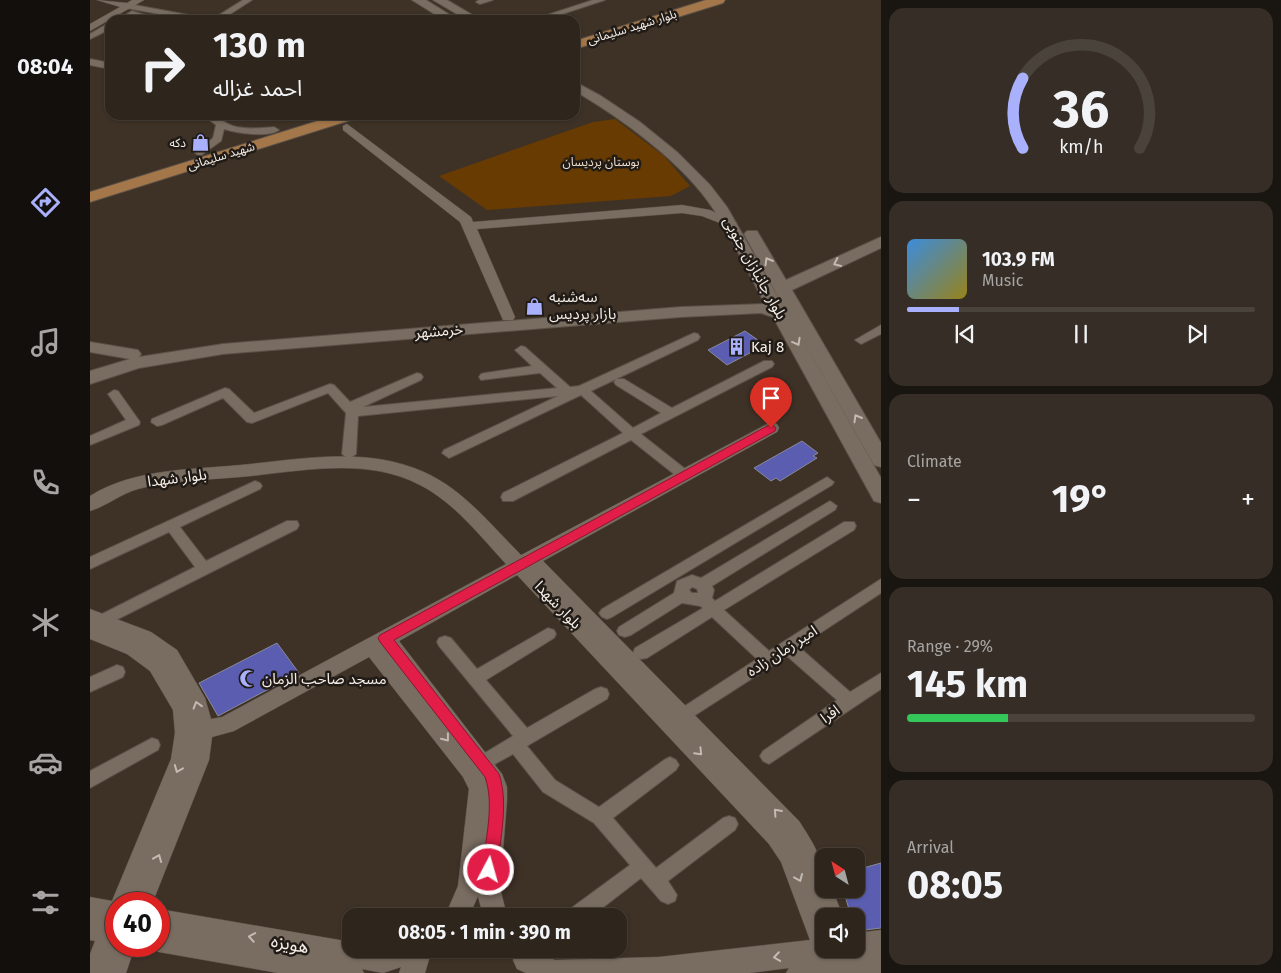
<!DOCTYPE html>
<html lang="en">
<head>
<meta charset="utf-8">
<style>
  :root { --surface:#2e261d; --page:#362e26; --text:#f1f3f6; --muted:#a7a5a4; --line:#49433b; --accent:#a9b0fc }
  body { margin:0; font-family:"Fira Sans","Noto Sans Arabic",sans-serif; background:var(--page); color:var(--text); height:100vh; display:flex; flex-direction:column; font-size:19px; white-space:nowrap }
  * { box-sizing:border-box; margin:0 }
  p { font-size:16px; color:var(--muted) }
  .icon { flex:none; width:28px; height:28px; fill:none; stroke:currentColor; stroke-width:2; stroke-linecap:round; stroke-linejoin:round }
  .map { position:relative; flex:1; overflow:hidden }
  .panel { display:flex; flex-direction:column; gap:8px; padding:8px; background:#191510; width:400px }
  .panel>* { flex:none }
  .top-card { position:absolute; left:15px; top:15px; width:475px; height:105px; border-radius:15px; box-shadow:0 1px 4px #0004,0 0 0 1px var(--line); background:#2e261d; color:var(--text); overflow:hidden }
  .needle { width:32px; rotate:324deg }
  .fabs { position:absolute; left:725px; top:848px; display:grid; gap:10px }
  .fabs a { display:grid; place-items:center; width:50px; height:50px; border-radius:10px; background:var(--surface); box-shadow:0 1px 4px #0004,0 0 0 1px var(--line); font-size:25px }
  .speed { position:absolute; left:15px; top:892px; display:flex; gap:10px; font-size:25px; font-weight:700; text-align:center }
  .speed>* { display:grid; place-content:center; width:65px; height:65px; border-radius:50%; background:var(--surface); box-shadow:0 1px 4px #0004,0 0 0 1px var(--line); line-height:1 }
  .speed .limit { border:8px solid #d22; background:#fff; color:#111 }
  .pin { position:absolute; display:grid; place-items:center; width:42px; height:42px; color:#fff; margin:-51px -21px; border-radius:50% 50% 50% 0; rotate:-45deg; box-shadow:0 0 5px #0007 }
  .pin .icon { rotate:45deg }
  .me { position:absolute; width:55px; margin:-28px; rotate:6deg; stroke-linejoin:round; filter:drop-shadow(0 0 4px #0008) }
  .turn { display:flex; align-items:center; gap:18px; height:105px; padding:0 25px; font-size:22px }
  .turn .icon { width:65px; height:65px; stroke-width:2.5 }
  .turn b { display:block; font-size:35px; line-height:42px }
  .big { font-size:38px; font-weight:700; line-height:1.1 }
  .panel .tile { flex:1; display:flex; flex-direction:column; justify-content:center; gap:8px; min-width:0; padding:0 18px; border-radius:15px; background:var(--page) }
  .panel .dial { align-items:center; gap:0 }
  .dial svg { height:130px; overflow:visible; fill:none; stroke:var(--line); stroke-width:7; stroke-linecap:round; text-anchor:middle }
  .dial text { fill:var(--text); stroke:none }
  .song { display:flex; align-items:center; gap:15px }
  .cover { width:60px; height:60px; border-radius:8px; background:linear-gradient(135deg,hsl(210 70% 55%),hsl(50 70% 35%)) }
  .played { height:5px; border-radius:2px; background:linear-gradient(90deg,var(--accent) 15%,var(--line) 15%) }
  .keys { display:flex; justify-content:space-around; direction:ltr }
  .heat { display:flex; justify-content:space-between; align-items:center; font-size:28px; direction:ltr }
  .charge { height:8px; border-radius:4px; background:linear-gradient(90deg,#34c759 29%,var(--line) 0) }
  .trip { position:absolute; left:252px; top:908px; width:285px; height:50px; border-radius:15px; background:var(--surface); box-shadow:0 1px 4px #0004,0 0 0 1px var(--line); font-weight:700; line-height:50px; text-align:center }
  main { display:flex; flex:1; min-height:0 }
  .menu { display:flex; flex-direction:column; width:90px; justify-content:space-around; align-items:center; background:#120f0c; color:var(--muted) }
  .menu .icon { width:35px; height:35px }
  .menu .on { color:var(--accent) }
  .menu b { font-size:22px; color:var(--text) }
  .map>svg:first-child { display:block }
  .green { fill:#683b02 }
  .building { fill:#5b5db0; stroke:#87899a }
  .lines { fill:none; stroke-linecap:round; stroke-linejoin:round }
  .minor-casing { stroke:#5b5047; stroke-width:2 }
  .tertiary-casing { stroke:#5b5047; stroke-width:1 }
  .secondary-casing { stroke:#5b5047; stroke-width:2 }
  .primary-casing { stroke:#5b5047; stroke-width:2 }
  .minor { fill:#796c60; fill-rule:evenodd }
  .tertiary { fill:#796c60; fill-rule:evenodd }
  .secondary { fill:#796c60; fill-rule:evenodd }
  .primary { fill:#a4774a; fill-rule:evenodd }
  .oneway { stroke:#c4bab1 }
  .route { fill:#e11d48; stroke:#92132f }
  .labels { text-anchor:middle; stroke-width:5; stroke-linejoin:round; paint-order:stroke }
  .far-street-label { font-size:12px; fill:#f6eee7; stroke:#201b16 }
  .far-poi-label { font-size:12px; fill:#f6eee7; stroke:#201b16; text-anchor:end }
  .far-park-label { font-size:12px; fill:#f3dfce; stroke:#201b16 }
  .street-label { font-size:15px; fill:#f6eee7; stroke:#201b16 }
  .poi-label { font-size:15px; fill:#f6eee7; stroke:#201b16; text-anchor:start }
  .near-street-label { font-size:18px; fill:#f6eee7; stroke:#201b16 }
</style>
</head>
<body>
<main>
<nav class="menu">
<b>08:04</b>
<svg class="icon on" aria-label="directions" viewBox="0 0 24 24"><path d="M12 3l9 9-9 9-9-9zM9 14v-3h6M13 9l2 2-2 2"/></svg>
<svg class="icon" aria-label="music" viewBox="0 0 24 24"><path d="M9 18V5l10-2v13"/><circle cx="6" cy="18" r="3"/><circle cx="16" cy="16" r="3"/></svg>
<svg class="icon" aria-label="phone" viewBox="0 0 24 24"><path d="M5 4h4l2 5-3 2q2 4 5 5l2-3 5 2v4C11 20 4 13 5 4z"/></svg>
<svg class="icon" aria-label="climate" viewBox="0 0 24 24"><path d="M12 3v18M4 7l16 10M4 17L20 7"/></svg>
<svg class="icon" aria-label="car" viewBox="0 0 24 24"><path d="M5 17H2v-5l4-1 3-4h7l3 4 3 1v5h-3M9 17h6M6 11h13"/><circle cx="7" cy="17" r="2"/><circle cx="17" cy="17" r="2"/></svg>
<svg class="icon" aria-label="filters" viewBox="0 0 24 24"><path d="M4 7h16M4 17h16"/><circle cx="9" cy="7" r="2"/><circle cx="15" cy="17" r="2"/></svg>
</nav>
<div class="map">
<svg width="791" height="973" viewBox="0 0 791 973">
  <rect width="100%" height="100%" fill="#3e3227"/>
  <!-- green -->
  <path class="green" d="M525,119L574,156L600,186L581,196L397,210L349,176L503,122Z"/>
  <!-- building -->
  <path class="building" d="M655,331L675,345L637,365L618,350Z
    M712,441L728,453L723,456L727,458L690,481L686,478L681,481L664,468Z
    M187,643L209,673L128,716L109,683Z
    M791,863V928L774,930L766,924V916H761L753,889H766V870Z"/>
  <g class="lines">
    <defs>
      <path id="minor" d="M153,0H162L131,20H121Z
        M389,0H403L390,4L386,2Z
        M503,0H515L454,20H442Z
        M39,4L115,18L119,20H102L36,8L35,6Z
        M42,11L59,16L55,18L43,16L36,20H26Z
        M17,24H20V29L0,39V34Z
        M0,59L20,63V69L0,65Z
        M113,115C126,115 132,122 143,126C156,130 171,128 184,127L189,130C179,138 146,133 134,129L131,141L110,156L105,153L123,138L126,125Z
        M791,325V334L771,344L765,340Z
        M604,333L608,334L610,337L608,340L501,391L543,428L571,413L526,385L524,382L526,379H534L582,408L674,361H682L684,364L682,367L551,434L599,472L601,475L594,480L589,478L541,440L423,501H413L411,497L413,493L533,433L491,395L359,458L352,453L354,450L468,396L268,416L266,454L259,459L252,454L256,413L238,393L162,423L157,422L133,398L72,425L67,426L61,422L62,419L135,388L139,389L164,413L240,384L244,385L260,402L327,373L331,374L333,377L331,380L273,407L467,388L450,373L391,380L389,377L391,374L395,373L442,366L425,350L431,346L435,347L480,387L489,386Z
        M24,390L28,391L50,422L49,425L0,445V436L36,420L18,394Z
        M737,477L744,482L742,485L522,617L517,619L512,617L509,613L512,609Z
        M165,481L170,483L172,486L170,489L90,527L116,561L197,521H207L209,525L207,529L16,625L11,627L6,625L3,621L6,617L105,567L79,532L0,569V557Z
        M740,501L747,506L745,510L622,586L624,590L622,598L625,601L754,522H764L766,526L764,530L634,610L679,651L791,579V593L709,647L760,692L791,673V689L679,764L673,761L670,756L673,751L747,700L697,656L593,723L587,721L585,716L587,711L667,659L622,617L557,658L551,659L545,658L543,653L545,648L613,608L610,606L592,603L541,635L535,637L529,635L527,631L529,627L584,593L587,581L602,575L611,578ZM602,587L607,589L608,593H602L599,590Z
        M458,628L464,630L466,634L464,638L396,680L437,728L505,689L511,687L517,689L519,694L517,699L437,746L465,780L509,807L574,760L580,757L586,760L589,765L586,770L523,818L566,868L633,818L639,816L645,818L648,824L645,830L578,881L587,895L585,901L578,904L571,901L551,878L502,916H478L480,909L540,865L504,823L453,792L423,754L394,770L388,767L385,762L388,757L423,736L349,646L347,642L349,638L355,636L361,638L387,669Z
        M27,665L33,667L35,672L33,677L0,692V677Z
        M62,738L68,740L70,745L68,750L0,788V771Z"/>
      <path id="tertiary" d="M7,0L37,3L42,0H54L0,31V24L30,7Z
        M257,124L381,217L383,222L592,205L620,210L647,223L640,227L612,216L592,213L387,229L425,317L423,320H413L370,222L253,130V126Z
        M681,422L687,424L689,428L687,432L453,561L709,821C725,846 734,859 734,889H742L753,916H734V949H766V933L791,930V973H696L699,968L659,973H436L427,969L423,960L427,951L439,949L465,960L569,957L720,940L691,862L679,844L427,575L309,641L412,774L417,787V800L410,888L417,916H393L388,896L379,916H355L368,886L379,789L373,777L279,657L144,731L122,737L119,760L62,904H26V946H45L36,973H0V954L5,941L0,940V897L22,901L81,759L85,733L83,710L60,671L37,654L0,639V609L61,632L87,650L115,698L121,719L132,717L416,564C389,535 365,503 330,485C275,456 208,472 150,477C116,480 81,480 48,489C30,494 17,506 0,511V496C45,468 100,470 151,465C211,459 276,446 334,472C374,490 401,525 431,555Z
        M69,909L261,942V949H342L335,973H309L311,967L293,973L272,969L274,973H188L69,952L60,949L59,946H69Z"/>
      <path id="secondary" d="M322,0H336L365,18L354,20Z
        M343,0H357L391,20H377Z
        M485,82L511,96L550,122L587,152L620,185L637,207L696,311L654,234L657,231H667L696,280L791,237V248L702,290L791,443V467L784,465L699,316L791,478V503L784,501L683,317L671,313L591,317L133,354L49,368L0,384V371L40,359L0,352V342L48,350L51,354L49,357L133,344L591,307L675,304C658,272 643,240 624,210C594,163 532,119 485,91Z"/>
      <path id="primary" d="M616,0H635L633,3L485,49V41Z
        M247,115H269L267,118L0,202V192Z"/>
    </defs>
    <!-- minor casing -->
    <use href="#minor" class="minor-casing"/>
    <!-- tertiary casing -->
    <use href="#tertiary" class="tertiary-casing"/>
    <!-- secondary casing -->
    <use href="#secondary" class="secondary-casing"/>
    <!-- primary casing -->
    <use href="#primary" class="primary-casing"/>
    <!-- minor -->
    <use href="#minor" class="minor"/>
    <!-- tertiary -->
    <use href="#tertiary" class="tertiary"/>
    <!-- secondary -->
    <use href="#secondary" class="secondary"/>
    <!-- primary -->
    <use href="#primary" class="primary"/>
  </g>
  <!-- one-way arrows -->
  <defs><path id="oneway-chevron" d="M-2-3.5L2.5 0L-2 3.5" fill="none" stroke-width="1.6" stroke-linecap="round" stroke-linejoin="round" transform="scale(1.25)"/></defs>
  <g class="oneway">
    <use href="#oneway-chevron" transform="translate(678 261) rotate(-120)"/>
    <use href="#oneway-chevron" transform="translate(747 263) rotate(155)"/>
    <use href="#oneway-chevron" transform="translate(707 342) rotate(61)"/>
    <use href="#oneway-chevron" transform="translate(767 418) rotate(-120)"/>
    <use href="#oneway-chevron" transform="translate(107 705) rotate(-107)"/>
    <use href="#oneway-chevron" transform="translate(356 738) rotate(52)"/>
    <use href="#oneway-chevron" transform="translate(609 752) rotate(46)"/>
    <use href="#oneway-chevron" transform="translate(88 769) rotate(112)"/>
    <use href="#oneway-chevron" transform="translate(687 812) rotate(-132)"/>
    <use href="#oneway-chevron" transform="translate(68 858) rotate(-68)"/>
    <use href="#oneway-chevron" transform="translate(709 878) rotate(67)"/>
    <use href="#oneway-chevron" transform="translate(162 937) rotate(-170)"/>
    <use href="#oneway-chevron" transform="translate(687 957) rotate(172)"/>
  </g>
  <!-- route -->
  <path class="route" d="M681,424L686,428L685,431L304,640L409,774C419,803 410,839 407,870L405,875L399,877L394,875L392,870C395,841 405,805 395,777L290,642L288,638L290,635Z"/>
  <!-- icons -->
  <defs>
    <symbol id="shop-bare" viewBox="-9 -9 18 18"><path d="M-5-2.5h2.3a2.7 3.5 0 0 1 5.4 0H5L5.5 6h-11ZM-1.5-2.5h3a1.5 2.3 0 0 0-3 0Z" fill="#a9b0fc" stroke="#201b16" stroke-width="2.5" paint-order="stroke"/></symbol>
    <symbol id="building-bare" viewBox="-9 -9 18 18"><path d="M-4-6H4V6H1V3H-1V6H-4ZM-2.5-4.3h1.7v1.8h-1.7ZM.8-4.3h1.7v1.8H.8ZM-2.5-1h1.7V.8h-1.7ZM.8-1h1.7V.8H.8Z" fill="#a9b0fc" stroke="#201b16" stroke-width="2.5" paint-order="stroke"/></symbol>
    <symbol id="mosque-bare" viewBox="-9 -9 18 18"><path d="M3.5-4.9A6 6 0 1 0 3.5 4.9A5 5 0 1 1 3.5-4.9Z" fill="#a9b0fc" stroke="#201b16" stroke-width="2.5" paint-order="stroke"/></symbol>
  </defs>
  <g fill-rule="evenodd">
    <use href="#shop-bare" x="98" y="130" width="25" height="25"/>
    <use href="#shop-bare" x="432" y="294" width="25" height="25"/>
    <use href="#building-bare" x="634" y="334" width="25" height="25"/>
    <use href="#mosque-bare" x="146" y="666" width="25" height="25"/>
  </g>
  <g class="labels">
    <!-- far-street labels -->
    <g class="far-street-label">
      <text transform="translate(542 27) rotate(-17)" y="4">بلوار شهید سلیمانی</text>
      <text transform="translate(131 156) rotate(-17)" y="4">شهید سلیمانی</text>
    </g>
    <!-- far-poi labels -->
    <g class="far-poi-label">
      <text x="96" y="147">دکه</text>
    </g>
    <!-- far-park labels -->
    <g class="far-park-label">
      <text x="511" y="166">بوستان پردیسان</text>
    </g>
    <!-- street labels -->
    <g class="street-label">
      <text transform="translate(665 268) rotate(61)" y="5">بلوار جانبازان جنوبی</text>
      <text transform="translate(349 331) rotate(-5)" y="5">خرمشهر</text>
      <text transform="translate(87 478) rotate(-7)" y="5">بلوار شهدا</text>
      <text transform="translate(468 605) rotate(46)" y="5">بلوار شهدا</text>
      <text transform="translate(692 651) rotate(-33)" y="5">امیر زمان زاده</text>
      <text transform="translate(740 714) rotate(-35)" y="5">افرا</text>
    </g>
    <!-- poi labels -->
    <g class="poi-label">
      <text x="459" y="302">سه‌شنبه<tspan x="459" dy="17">بازار پردیس</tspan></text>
      <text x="661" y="352">Kaj 8</text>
      <text x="172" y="684">مسجد صاحب الزمان</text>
    </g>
    <!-- near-street labels -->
    <g class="near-street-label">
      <text transform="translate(200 944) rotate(10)" y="6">هویزه</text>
    </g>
  </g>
</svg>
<div class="fabs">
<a><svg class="needle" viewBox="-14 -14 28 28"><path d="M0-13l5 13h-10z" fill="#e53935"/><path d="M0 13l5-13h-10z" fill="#a7a5a4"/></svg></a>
<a><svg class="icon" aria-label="sound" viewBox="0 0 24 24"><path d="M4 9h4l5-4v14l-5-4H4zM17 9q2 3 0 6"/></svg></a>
</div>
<div class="speed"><div class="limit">40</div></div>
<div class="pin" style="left:681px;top:428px;background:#d93025"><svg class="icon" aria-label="arrive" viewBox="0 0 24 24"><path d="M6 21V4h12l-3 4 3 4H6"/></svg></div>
<svg class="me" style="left:399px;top:870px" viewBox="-20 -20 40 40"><circle r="17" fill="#e11d48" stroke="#fff" stroke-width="3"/><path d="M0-11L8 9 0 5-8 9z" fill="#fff"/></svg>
<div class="trip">08:05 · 1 min · 390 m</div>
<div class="top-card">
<div class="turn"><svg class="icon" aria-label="right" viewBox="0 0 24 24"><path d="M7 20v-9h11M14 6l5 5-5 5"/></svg><div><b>130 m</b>احمد غزاله</div></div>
</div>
</div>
<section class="panel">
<div class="tile dial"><svg viewBox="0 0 100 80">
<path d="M14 69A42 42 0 1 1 86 69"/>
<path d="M14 69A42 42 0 0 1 14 26" stroke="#a9b0fc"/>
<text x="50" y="56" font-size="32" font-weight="700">36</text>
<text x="50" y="72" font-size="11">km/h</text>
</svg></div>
<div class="tile">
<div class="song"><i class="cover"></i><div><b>103.9 FM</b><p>Music</p></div></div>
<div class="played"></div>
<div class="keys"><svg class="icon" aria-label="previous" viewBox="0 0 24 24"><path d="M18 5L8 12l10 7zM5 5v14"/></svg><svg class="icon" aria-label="pause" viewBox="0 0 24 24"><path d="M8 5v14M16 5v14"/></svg><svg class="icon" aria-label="next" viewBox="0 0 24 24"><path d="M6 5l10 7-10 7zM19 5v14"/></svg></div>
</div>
<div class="tile"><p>Climate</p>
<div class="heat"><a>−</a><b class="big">19°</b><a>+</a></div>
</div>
<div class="tile"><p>Range · 29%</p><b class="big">145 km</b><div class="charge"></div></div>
<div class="tile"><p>Arrival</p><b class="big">08:05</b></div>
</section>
</main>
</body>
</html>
